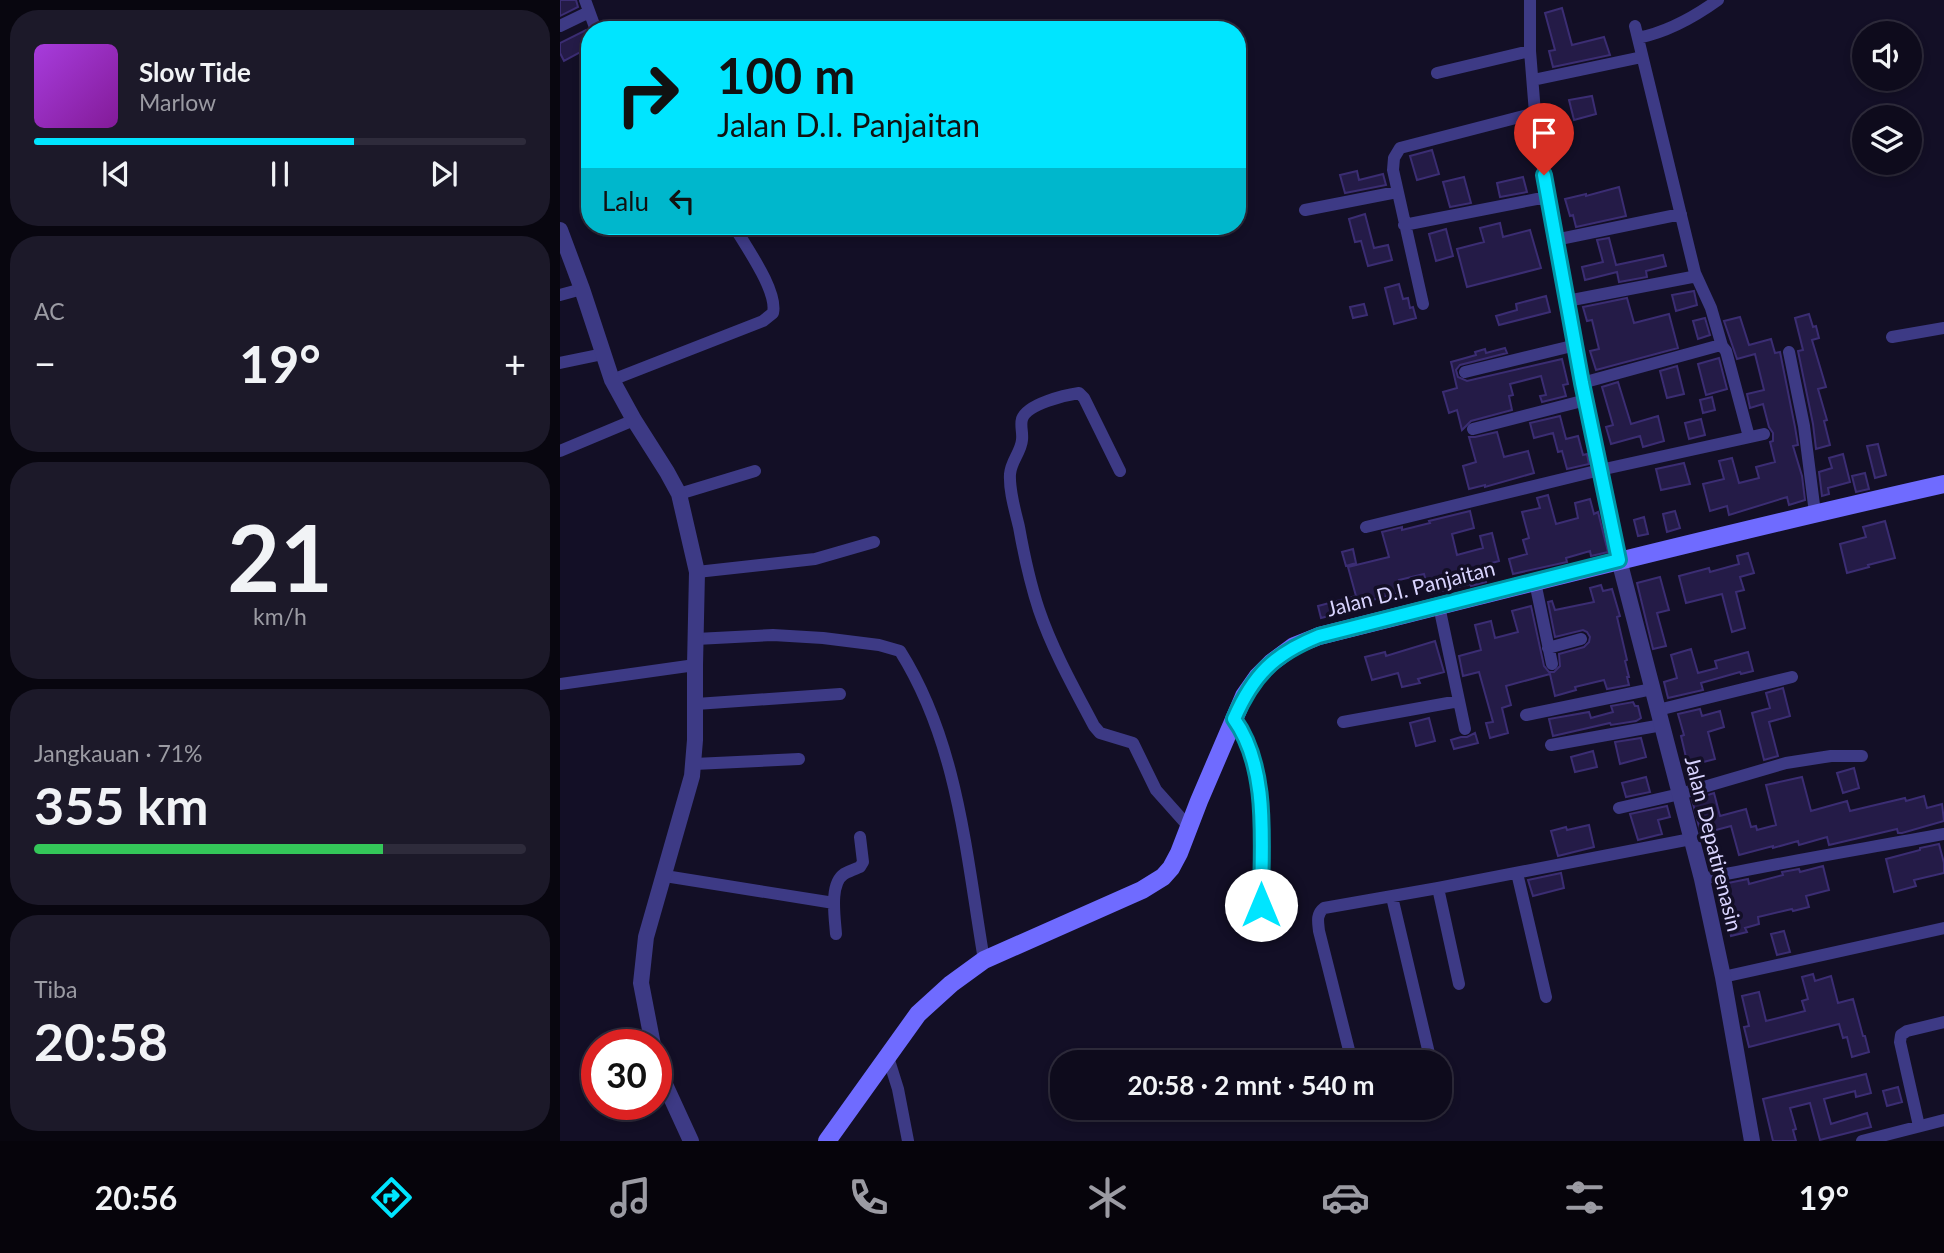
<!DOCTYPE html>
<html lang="id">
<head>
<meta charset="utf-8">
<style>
  :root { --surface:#0e0b1c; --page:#1c1929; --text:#f1f3f6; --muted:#9b9ba3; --line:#2e2b3b; --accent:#00e5ff }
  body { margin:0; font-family:Lato,sans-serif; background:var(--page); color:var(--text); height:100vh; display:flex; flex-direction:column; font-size:26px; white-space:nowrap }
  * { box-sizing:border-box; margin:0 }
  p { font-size:23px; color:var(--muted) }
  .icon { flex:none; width:38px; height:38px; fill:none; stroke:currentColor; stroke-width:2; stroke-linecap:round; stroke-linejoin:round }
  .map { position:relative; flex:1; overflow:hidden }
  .details { display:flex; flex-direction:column; gap:10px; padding:10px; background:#08060f; width:560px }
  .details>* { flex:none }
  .banner { position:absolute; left:21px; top:21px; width:665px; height:214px; border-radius:28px; box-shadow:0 4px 10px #0003,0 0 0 2px var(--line); background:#00e5ff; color:#111; overflow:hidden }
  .fabs { position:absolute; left:1292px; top:21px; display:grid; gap:14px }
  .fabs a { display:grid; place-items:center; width:70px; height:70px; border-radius:50%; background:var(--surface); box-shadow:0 4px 10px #0003,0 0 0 2px var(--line); font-size:35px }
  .speed { position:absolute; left:21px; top:1029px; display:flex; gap:14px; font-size:35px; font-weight:700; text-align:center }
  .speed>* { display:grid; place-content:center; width:91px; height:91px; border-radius:50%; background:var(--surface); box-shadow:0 4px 10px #0003,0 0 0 2px var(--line); line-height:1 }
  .speed .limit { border:10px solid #d22; background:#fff; color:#111 }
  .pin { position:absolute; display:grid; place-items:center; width:60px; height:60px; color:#fff; margin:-72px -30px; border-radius:50% 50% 50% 0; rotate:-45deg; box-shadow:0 0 7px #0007 }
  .pin .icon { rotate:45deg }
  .me { position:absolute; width:77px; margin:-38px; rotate:0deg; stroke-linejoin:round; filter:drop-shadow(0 0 5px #0008) }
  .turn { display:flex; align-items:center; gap:24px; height:147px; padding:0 21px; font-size:32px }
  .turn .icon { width:91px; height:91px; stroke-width:2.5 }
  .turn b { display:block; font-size:49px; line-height:60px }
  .then { display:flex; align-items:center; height:66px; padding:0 21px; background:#0003; gap:14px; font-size:26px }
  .big { font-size:52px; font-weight:700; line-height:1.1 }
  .details .tile { flex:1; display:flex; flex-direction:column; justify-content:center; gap:10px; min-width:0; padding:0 24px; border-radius:28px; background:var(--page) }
  .details .dial { align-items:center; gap:0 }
  .dial b { font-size:91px; line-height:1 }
  .song { display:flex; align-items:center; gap:21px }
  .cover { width:84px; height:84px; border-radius:10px; background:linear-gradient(135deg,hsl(280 70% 55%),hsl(290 70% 35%)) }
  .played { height:7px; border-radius:4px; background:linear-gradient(90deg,var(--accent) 65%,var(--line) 65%) }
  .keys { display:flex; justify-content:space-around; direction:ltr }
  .heat { display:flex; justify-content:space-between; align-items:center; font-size:38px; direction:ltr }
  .charge { height:10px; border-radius:5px; background:linear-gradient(90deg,#34c759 71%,var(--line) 0) }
  .trip { position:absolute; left:490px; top:1050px; width:402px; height:70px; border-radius:28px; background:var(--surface); box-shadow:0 4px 10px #0003,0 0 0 2px var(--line); font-weight:700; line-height:70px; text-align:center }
  .menu { display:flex; height:112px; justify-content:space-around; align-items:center; background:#06040b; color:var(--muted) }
  .menu .icon { width:49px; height:49px }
  .menu .selected { color:var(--accent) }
  .menu b { font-size:32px; color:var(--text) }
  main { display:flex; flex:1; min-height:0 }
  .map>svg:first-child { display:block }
  .building { fill:#241b47; stroke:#3b2d73; stroke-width:2 }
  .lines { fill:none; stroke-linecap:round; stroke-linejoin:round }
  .minor { stroke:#3d3a85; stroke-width:12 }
  .tertiary { stroke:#3d3a85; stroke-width:16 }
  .secondary { stroke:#6f6bff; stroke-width:18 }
  .route-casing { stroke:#0095a6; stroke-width:18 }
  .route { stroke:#00e5ff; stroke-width:12 }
  .labels { text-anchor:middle; stroke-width:7; stroke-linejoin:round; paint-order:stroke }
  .street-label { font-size:21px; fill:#d9d4ff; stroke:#130f26 }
</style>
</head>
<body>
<main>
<section class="details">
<div class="tile">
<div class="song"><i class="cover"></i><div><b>Slow Tide</b><p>Marlow</p></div></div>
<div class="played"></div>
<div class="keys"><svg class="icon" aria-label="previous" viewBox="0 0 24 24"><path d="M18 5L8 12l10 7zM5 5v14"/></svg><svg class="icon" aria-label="pause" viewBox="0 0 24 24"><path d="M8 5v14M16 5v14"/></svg><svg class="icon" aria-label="next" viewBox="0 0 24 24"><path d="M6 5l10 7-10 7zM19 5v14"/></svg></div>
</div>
<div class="tile"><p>AC</p>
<div class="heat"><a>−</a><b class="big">19°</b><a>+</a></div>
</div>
<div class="tile dial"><b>21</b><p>km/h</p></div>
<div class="tile"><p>Jangkauan · 71%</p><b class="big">355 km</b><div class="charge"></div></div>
<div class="tile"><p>Tiba</p><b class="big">20:58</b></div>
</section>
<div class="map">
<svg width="1384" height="1141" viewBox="0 0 1384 1141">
  <rect width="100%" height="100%" fill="#130f26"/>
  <!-- building -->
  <path class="building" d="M0,0H16L18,7L0,16Z
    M1002,8L1012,45L1044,37L1050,55L993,67L989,51L995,50L985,13Z
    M26,30L30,37V47L4,61L0,53V43Z
    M1032,96L1036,114L1014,120L1009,100Z
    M872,150L879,174L857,180L850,156Z
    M797,171L799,180L823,174L826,185L785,193L780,175Z
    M904,177L911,203L890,207L883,182Z
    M963,177L967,192L940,197L937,183Z
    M1059,187L1066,216L1016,227L1013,215L1010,216L1005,199L1026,194V196Z
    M805,214L814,248L828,245L832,260L808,266L801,241L795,242L789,219Z
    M940,223L943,237L970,230L981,268L907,287L897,249L924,242L920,228Z
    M886,229L893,256L876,261L869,234Z
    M1049,238L1056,265L1103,255L1106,266L1086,271L1087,277L1059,282L1057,272L1025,280L1022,267L1043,262L1037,240Z
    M839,284L843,299L848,298L850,308L853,307L856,318L834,324L825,288Z
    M1134,291L1137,305L1116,311L1112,295Z
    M986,296L990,312L939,325L936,316L957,310L956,304Z
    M1067,298L1074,323L1109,314L1118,348L1036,370L1030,351L1039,349L1032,320L1027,321L1023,307Z
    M804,304L807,315L793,318L790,307Z
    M1249,314L1253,327L1256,326L1259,338L1252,340L1266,387L1258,389L1267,420L1264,421L1270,445L1256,449L1253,424L1238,351L1243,350L1235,318Z
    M1180,317L1189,345L1211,339L1215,353L1220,352L1235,427L1238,445L1233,446L1242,476L1245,500L1229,505L1227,497L1169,515L1167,506L1150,511L1143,484L1164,479L1159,461L1172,458L1179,483L1199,478L1196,467L1215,462L1210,442L1213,441V433L1209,427L1203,404L1190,408L1187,394L1204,390L1195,354L1177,359L1164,321Z
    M1145,318L1150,335L1138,339L1133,321Z
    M945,348L947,353L900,365L896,370L898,377L907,381L1002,359L1008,384L1003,385L1006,396L982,402L980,396L986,395L981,376L950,384L953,395L949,396L952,410L911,421L902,430L897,410L889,413L883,392L897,388L891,362L916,355L915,352L925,349L926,353Z
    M1159,358L1167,389L1146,395L1138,364Z
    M1117,366L1124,394L1107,398L1100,371Z
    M1058,382L1071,424L1098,416L1104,441L1083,447L1080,436L1051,444L1046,427L1053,425L1042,387Z
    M1152,397L1155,410L1143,413L1140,400Z
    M1000,416L1006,439L1018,436L1023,455L1027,454L1029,464L1007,469L1002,451L998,452L993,433L974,438L970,423Z
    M1141,419L1145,435L1129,439L1125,423Z
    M937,432L944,457L968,451L974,473L925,487V485L909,489L903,466L916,462L909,437H915Z
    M1318,444L1326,475L1315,478L1307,446Z
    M1283,454L1290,482L1268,488L1269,494L1262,496L1259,472L1272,468L1269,458Z
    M1124,463L1130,484L1101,490L1096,469Z
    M1305,473L1309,489L1296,492L1292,476Z
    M988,495L996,524L1018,518L1015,503L1030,499L1034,514L1038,512L1048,552L1031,556L1030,551L1006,558L1007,562L953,574L949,559L967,554L963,540L969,538L962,512L980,508L977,498Z
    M910,511L914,528L892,534L897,555L923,548L920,536L932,533L939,561L921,566L926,582L911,586L910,584L869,594L864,574L839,580L842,592L812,600V602L780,610L781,613L761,618L758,606L796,596L788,567L829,557L822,532L842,527V530L870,523L869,521Z
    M1115,511L1120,528L1107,532L1103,514Z
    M1084,517L1088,534L1078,536L1074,520Z
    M1325,521L1335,558L1308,565L1309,567L1287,573L1280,544L1306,537L1303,527Z
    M793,549L796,563L786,566L782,552Z
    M1188,553L1194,573L1180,577L1184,590L1176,592L1185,628L1172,632L1162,594L1126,603L1119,576L1149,568L1150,572L1179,564L1177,556Z
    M1100,577L1109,610L1097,613L1106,646L1093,649L1077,583Z
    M1041,585L1043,591L1052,589L1060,616L1057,617L1067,660L1065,661L1069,677H1067L1069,685L1047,689L1044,680L1015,687L1016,690L995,696L990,674L946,686L951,705L942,708L948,733L930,738L926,723L933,722L919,672L903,676L899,656L921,650L915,625L931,621L935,638L958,632L952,611L971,606L984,666L989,672H994L1000,666L999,654L1024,647L1029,642L1030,637L1027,632L1023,630L995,637L988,602L992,601L995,610L1034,602L1030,588Z
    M875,641L884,672L858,679L860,683L842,687L838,673L812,680L805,657L825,652L826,656Z
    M1131,649L1138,673L1157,668L1155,661L1188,652L1193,671L1181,674L1180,672L1141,683L1143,690L1108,698L1104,682L1117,678L1111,655Z
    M1223,688L1230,716L1209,722L1218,756L1204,760L1192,713L1210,708L1206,693Z
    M1073,702L1075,706H1078L1081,718L1076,721L1051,725L1050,723L993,736L989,719L1029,712L1031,718L1053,712L1051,706Z
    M1140,709L1142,716L1160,711L1164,727L1148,732L1155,759L1128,766L1121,736L1124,735L1118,714Z
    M869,718L875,741L856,746L850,723Z
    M915,733L918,743L894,749L891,740L901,737H907Z
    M1081,738L1086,757L1060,764L1055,742Z
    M1033,751L1037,767L1015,772L1011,757Z
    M1294,768L1299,788L1283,793L1277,773Z
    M1086,777L1090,792L1066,797L1062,783Z
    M1242,777L1251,811L1287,801L1290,811L1345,798L1346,801L1364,796L1367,808L1382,804L1384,821L1342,833H1338L1337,829L1269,845L1267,837L1239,845L1238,841L1213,848V846L1179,855L1171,826L1141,834L1132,800L1154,793L1160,816L1186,809L1191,827L1196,826L1197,830L1216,825L1206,785Z
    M1107,806L1110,817L1098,820L1102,834L1078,840L1070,814Z
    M1029,825L1034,847L998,856L991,831L1006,827L1007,830Z
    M1379,844L1384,863V873L1354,880L1356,886L1334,892L1326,859L1360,850V848Z
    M1263,866L1269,890L1246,896L1249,907L1233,911L1232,909L1198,917L1199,924L1185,928L1187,932L1171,936L1158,885L1188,879L1189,884L1223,875L1222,872L1239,869L1240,872Z
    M1001,873L1004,888L973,896L968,880Z
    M1224,931L1230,952L1217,955L1211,934Z
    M1253,974L1255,981L1271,976L1278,1003L1293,999L1303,1036H1305L1309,1052L1292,1057L1287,1037L1283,1038L1279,1024L1189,1047L1184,1027L1189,1026L1182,996L1199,992L1206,1021L1245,1011L1242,1001L1248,999L1242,977Z
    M1306,1074L1311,1093L1296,1097L1295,1091L1264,1099L1271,1124L1307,1113L1311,1127L1260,1140L1250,1103L1230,1108L1236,1129L1233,1130L1236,1141H1213L1203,1099Z
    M1338,1087L1342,1102L1327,1106L1323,1091Z"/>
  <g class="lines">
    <!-- minor -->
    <path class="minor" d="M25,0L36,30
      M970,0V51L975,113L987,197L1022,383L1059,560
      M0,26L29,12
      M1078,38C1108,32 1133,18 1158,0
      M877,73L970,51
      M973,80L1082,57
      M745,210L837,192
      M844,225L987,197
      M995,240L1121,214
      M1135,273L1151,308L1162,346
      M0,295L22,289
      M1007,301L1132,277L1135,273L1075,26
      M863,304L833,170L834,158L840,148L975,113
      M1332,337L1384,328
      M1229,352L1244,426L1255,513
      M0,363L43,354
      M905,372L1016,345
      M52,380L203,321L213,313C218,291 186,247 174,226
      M1022,383L1157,346H1162L1166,351L1189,437
      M913,429L1026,400
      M0,451L74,420
      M560,471L524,398L519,393C505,395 467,404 462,419C460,426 463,432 462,440C461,452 451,461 450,474C449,491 455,510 459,527C464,555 470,583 479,610C493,651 514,688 534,726L540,733L573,743L596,790L629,827
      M119,494L195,471
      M806,527L1040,470L1204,434
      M137,572L255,559L314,542
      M975,582L992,664
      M879,606L905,729
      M136,639L213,635L263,638L319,645L340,651C398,743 406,854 424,960
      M988,648L1021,639
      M0,684L135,665
      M136,704L280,694
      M1098,710L1232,677
      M966,715L1092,689
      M674,719L683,731L700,788L701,926
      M783,722L899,701
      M991,745L1102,725
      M134,764L239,759
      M1059,808L1120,794L1226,763L1271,756H1302
      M957,873L986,997
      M105,876L274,903
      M1142,879C1222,862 1303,849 1384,834
      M878,888L899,984
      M832,897L871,1062
      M276,934C275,918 269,884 284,874C289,871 295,869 300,867L303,862L300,837
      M1163,977L1384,928
      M328,1057L338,1089L348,1141
      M792,1062L759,931C758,922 756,914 764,908L878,888L1131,839
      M1359,1126L1340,1042L1341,1035L1347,1031L1384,1022
      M1302,1141L1384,1120"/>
    <!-- tertiary -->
    <path class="tertiary" d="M0,230L22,289L52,380L74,420L107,472L119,494L137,572L135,665V740L132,776L86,937L81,983L93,1045
      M1059,560L1142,879L1163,977L1192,1141
      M96,1056L103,1080L131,1141"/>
    <!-- secondary -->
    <path class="secondary" d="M267,1141L358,1014L391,984L424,960L582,890L603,877L611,868L619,853L639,801L684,696L698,676L711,663L734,646L759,636C967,584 1175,531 1384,484"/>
  </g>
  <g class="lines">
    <defs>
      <path id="route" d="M701,905C701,846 710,769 674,719C693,675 714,654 759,636L1059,560L1022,383L984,175"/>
    </defs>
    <!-- route casing -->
    <use href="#route" class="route-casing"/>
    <!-- route -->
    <use href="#route" class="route"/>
  </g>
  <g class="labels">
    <!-- street labels -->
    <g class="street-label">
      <text transform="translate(851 589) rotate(-14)" y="7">Jalan D.I. Panjaitan</text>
      <text transform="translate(1153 844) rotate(76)" y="7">Jalan Depatirenasin</text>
    </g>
  </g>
</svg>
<div class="fabs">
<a><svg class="icon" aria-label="sound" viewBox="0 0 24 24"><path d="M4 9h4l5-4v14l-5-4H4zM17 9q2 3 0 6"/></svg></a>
<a><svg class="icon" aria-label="layers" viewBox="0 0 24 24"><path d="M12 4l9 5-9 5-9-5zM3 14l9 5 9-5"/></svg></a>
</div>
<div class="speed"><div class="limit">30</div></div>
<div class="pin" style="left:984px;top:175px;background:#d93025"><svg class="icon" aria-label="arrive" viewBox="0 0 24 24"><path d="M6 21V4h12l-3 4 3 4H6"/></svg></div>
<svg class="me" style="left:701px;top:905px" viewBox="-20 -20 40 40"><circle r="19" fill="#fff"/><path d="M0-13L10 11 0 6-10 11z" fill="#00e5ff"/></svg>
<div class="trip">20:58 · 2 mnt · 540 m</div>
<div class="banner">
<div class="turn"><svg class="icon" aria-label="right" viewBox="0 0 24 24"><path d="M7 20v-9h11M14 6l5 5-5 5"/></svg><div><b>100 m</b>Jalan D.I. Panjaitan</div></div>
<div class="then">Lalu<svg class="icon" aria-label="left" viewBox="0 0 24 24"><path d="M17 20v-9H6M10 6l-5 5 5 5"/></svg></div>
</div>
</div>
</main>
<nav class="menu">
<b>20:56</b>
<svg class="icon selected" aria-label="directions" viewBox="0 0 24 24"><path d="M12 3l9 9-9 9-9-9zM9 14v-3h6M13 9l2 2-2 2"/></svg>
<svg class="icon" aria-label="music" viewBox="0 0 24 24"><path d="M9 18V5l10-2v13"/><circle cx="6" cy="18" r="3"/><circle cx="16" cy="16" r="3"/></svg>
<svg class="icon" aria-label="phone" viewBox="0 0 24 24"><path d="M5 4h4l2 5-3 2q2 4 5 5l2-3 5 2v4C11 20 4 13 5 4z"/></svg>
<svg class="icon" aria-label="climate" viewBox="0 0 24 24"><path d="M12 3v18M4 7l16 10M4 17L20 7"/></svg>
<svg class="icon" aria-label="car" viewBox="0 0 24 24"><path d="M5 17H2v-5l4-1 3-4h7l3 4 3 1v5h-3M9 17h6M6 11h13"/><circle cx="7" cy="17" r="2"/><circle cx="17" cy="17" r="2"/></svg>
<svg class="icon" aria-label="filters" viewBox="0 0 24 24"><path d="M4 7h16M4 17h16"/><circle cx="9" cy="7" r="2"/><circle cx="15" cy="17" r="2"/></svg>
<b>19°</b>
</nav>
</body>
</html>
